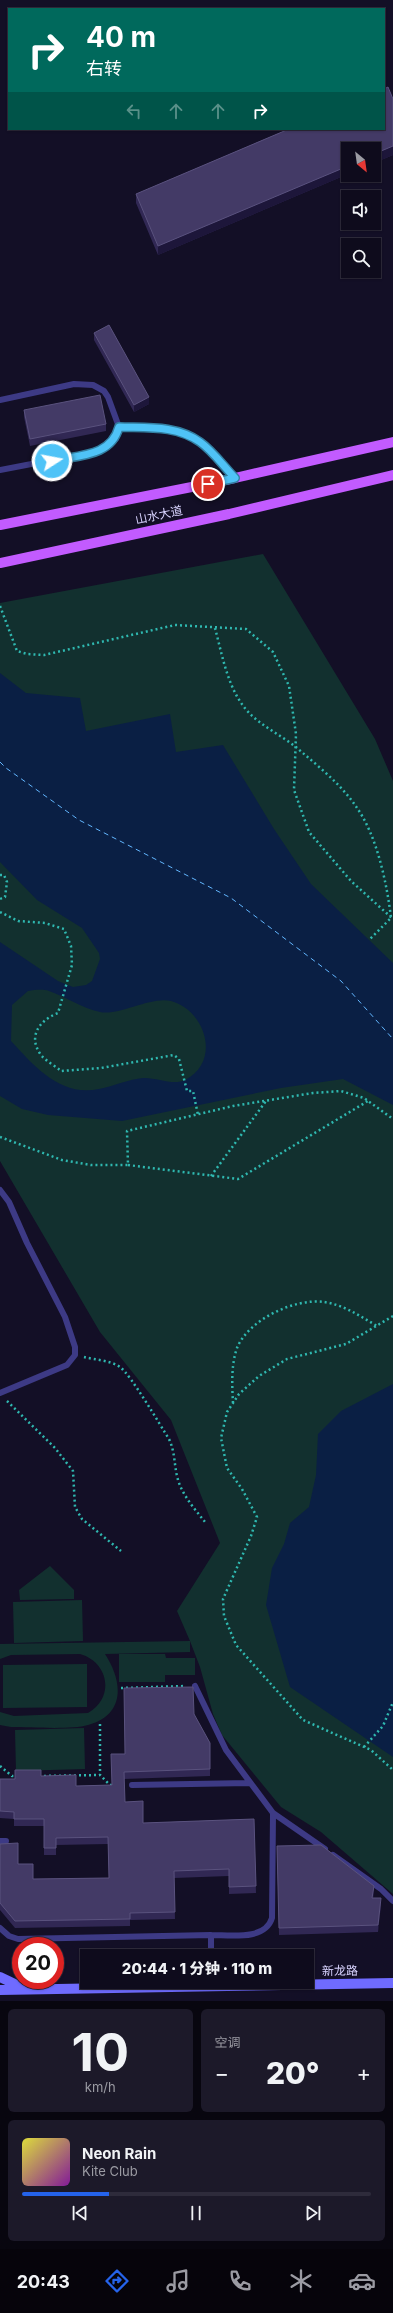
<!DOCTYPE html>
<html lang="zh">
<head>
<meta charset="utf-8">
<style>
  :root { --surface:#0e0b1c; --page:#1c1929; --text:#f1f3f6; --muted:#9b9ba3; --line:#2e2b3b; --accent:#2563eb }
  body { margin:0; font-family:Inter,"Noto Sans SC",sans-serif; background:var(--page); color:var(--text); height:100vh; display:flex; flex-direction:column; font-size:15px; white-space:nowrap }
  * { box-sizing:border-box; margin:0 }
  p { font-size:13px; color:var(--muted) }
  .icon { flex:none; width:22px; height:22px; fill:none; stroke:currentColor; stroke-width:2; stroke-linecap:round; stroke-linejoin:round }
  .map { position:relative; height:2001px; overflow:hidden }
  .sheet { display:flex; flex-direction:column; gap:8px; padding:8px; background:#08060f; flex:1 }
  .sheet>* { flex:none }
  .hud { position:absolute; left:8px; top:8px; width:377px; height:122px; border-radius:0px; box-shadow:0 1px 3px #0004,0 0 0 1px var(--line); background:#00695c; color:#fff; overflow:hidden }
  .needle { width:26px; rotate:151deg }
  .buttons { position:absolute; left:341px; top:142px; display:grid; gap:8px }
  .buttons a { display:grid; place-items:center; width:40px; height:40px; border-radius:0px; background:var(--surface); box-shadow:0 1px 3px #0004,0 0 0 1px var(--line); font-size:20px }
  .speed { position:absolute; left:12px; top:1937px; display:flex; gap:8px; font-size:20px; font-weight:700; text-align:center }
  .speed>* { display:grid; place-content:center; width:52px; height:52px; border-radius:50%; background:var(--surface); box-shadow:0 1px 3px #0004,0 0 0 1px var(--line); line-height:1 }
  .speed .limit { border:6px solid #d22; background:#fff; color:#111 }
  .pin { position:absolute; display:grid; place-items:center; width:34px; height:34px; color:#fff; margin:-17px; border:2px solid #fff; border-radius:50%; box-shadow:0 1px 4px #0007 }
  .me { position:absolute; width:44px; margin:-22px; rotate:79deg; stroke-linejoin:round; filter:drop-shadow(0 0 3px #0008) }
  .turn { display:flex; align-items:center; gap:14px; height:84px; padding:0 12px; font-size:18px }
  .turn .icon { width:52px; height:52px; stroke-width:2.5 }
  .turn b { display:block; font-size:28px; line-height:34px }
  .lanes { display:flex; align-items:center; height:38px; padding:0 12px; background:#0003; justify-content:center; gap:20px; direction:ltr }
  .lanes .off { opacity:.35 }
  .big { font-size:30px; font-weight:800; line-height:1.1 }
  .sheet .tile { flex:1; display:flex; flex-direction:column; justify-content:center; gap:6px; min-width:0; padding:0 14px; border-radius:6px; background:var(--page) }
  .sheet .dial { align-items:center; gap:0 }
  .dial b { font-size:52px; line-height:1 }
  .song { display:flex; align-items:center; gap:12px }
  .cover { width:48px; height:48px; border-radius:6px; background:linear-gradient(135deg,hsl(60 70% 55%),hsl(290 70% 35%)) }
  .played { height:4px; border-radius:2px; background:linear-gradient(90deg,var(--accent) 25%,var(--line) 25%) }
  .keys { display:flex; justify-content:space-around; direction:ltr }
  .heat { display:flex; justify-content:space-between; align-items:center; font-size:22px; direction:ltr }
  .sheet .tiles { flex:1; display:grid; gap:8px; grid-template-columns:1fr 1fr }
  .tile:last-child { grid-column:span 2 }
  .trip { position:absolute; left:80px; top:1949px; width:234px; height:40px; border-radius:0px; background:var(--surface); box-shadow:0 1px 3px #0004,0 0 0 1px var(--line); font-weight:800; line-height:40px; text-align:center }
  .tabs { display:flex; height:64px; justify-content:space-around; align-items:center; background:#06040b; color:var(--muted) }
  .tabs .icon { width:28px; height:28px }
  .tabs .selected { color:var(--accent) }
  .tabs b { font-size:18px; color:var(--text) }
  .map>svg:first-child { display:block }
  .green { fill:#12302f }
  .water { fill:#0a1f44; fill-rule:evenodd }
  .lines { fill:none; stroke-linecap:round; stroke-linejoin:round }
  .ferry { stroke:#62b6ff; stroke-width:1; stroke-dasharray:5 4; stroke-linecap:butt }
  .path { stroke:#2fb8b0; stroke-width:2.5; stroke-dasharray:2 3; stroke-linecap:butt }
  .lane { stroke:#3d3a85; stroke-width:6 }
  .secondary { stroke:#6f6bff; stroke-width:10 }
  .primary { stroke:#c25bff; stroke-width:10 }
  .wall { fill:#312854 }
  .shaded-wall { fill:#1d163a }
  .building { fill:#433a66; stroke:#5a527e }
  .route-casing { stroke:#337fa1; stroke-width:10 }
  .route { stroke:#4fc3f7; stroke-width:7 }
  .labels { text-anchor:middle; stroke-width:4; stroke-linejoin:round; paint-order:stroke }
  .street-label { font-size:12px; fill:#d9d4ff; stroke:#130f26 }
</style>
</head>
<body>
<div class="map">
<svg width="393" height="2001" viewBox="0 0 393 2001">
  <rect width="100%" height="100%" fill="#130f26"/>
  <!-- green -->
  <path class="green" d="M263,554L375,739L393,781V1894L321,1832L281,1807L222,1735L213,1714L200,1667L190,1641V1652L105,1654C122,1680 127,1714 88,1725C71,1730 31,1727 11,1727L0,1725V1712L14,1716L88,1713C115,1698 109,1662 80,1654L11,1655L0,1659V1644L190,1641L177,1611L220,1543L171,1420L100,1332L0,1161V603Z
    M50,1566L74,1590V1599L20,1600L19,1590Z
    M82,1600L83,1641L14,1643L13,1602Z
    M119,1654H165L166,1658H195V1675H165V1682H119Z
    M87,1664V1707L3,1708V1665Z
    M84,1728L85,1769L16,1771L15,1730Z"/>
  <!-- water -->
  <path class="water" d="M0,673L26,693L80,698L86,731L170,714L176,752L223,745L274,829L311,884L393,963V1105L343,1079L281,1088L122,1121L48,1115L22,1109L0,1096V942L58,981L73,987L86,985L92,981L100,959L99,953L82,928L37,900L0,862ZM28,991C35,990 43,989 49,991C66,997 82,1008 100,1012C119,1016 151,996 171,1001C205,1010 222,1061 185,1080C173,1086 156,1077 143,1078C129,1079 114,1086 99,1089C61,1097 35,1067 11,1041L12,1005Z
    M393,1384V1757L290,1687L266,1605L272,1568L284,1544L290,1523L309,1507L316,1475L318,1434L341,1411Z"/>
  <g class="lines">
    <!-- ferry -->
    <path class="ferry" d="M0,762L6,768L79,820L231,898L341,981L393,1039"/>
    <!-- path -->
    <path class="path" d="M0,606L17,651L27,654L44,655L175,625L246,629L273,652L289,686L296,734L294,790L309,832L351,881L393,919
      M215,628C222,654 227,685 244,707C258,725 280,734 297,748C318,766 342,785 357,808C377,836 387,884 391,918L369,940
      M0,875H4L7,882L5,897L0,899
      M0,912L18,921L45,923L64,929L71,946L72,965L58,1013C40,1020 27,1036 41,1055C46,1061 55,1066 61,1071L101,1068L174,1055L179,1059L187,1091H193L198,1115
      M0,1137L62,1160L91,1165H128L127,1131L233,1106L313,1093L341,1091L364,1098L393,1119
      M128,1165L238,1179L368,1101
      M211,1176L266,1101
      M393,1316L346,1344L287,1359L259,1376L239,1394L227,1412L221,1438L227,1468L242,1489L257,1517L251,1536L223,1599L224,1616L236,1645L303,1720L371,1750L393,1770
      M84,1357C95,1360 110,1360 120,1367C131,1375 160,1425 169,1439C175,1452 174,1463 177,1476C181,1494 194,1508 205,1522
      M7,1401L55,1448L73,1471L75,1507L82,1519L121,1551
      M233,1403C232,1385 231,1365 237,1348C249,1319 295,1298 324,1302C344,1305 360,1316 377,1326
      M121,1688L186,1686
      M100,1724V1775
      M364,1747L383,1726L393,1702
      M0,1766L12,1776H18
      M39,1776L100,1775L110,1785H113"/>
    <!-- lane -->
    <path class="lane" d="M0,400L74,384L93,385L104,391L108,397L119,427L116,439L99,451L0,470
      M119,427C147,428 176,425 200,442C213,451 224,467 235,478
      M0,1190L9,1202L27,1243L65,1317L75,1347V1355L67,1365L0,1393
      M195,1686L226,1750L273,1813L325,1849
      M132,1785L250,1783
      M0,1841H6
      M333,1855L381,1889L393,1901
      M0,1928L9,1936L18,1939L211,1935V1956
      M211,1935C230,1935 265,1941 272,1918L273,1813"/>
    <!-- secondary -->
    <path class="secondary" d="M0,1977L21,1987
      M0,1990L393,1983"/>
    <!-- primary -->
    <path class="primary" d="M0,525L222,481L393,442
      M0,563L229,514L393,475"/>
  </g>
  <!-- wall -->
  <path class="wall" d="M388,87L393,99V155L374,163V149H348V174L158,255L136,203V194L289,129H384V89Z
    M94,333L149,404L134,412L94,340Z
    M24,410L106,424V431L30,446L24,417Z
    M194,1714L210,1769V1776L124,1779L125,1802L143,1823L254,1819L256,1893L229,1894V1876L174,1878L175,1919L130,1920V1926L15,1928L0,1910V1844L18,1864L33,1879L109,1878L108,1844L56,1845V1855H44V1826H14V1819L0,1818V1779H15L41,1776L76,1786L112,1785L125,1754Z
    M277,1846L374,1893L373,1898L381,1905L378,1932L279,1935Z"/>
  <!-- shaded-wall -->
  <path class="shaded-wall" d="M393,146V155L374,163V154Z
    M348,166V174L158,255V246Z
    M149,397V404L134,412V405Z
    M374,1886V1893L372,1905V1898Z
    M381,1898V1905L378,1932V1925Z"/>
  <!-- building -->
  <path class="building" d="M388,87L393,99V146L374,154V149H348V166L158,246L136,194L289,129H384V89Z
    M109,325L149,397L134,405L94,333Z
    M100,395L106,424L30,439L24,410Z
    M193,1687L194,1714L210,1743V1769L124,1772L125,1802L143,1801V1823L254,1819L256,1886L229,1887V1869L174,1871L175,1912L130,1913V1919L15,1921L0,1903V1844L18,1843V1864H33V1879L109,1878L108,1837L56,1838V1848H44V1819H14V1812L0,1811V1779H15V1770H41V1776L76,1775V1786L112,1785L111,1754H125L124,1688Z
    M321,1845L374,1886L372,1898H381L378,1925L279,1928L277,1846Z"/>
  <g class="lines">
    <defs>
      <path id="route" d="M52,461C78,455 111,457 119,427C147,428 176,425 200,442C213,451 224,467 235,478L208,484"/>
    </defs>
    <!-- route casing -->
    <use href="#route" class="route-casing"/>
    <!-- route -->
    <use href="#route" class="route"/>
  </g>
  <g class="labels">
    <!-- street labels -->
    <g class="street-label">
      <text transform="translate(159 515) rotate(-12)" y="4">山水大道</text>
      <text transform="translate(340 1971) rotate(-1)" y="4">新龙路</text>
    </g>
  </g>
</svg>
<div class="buttons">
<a><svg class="needle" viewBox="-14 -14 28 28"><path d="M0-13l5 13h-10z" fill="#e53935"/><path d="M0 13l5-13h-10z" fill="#9b9ba3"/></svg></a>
<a><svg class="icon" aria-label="sound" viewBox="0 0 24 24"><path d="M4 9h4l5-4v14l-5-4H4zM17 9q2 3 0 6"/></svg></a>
<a><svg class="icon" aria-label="search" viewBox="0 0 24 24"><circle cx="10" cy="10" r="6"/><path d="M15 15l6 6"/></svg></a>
</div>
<div class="speed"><div class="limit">20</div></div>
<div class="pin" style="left:208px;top:484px;background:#d93025"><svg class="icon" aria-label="arrive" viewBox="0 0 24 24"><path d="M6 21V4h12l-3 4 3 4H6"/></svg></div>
<svg class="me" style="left:52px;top:461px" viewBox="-20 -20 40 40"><circle r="17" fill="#4fc3f7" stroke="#fff" stroke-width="3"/><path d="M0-11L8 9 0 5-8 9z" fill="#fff"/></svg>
<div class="trip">20:44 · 1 分钟 · 110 m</div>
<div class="hud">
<div class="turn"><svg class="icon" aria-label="right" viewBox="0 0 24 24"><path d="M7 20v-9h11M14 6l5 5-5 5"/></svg><div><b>40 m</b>右转</div></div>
<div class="lanes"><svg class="icon off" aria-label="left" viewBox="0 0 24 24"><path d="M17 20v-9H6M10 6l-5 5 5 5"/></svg><svg class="icon off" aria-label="ahead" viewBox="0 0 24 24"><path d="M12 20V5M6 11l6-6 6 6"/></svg><svg class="icon off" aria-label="ahead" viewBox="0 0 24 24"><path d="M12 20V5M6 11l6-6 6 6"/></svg><svg class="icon" aria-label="right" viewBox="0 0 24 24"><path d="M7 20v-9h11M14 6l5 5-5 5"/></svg></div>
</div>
</div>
<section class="sheet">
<div class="tiles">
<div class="tile dial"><b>10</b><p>km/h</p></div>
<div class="tile"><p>空调</p>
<div class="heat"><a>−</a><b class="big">20°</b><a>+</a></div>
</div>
<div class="tile">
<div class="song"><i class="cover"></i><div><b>Neon Rain</b><p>Kite Club</p></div></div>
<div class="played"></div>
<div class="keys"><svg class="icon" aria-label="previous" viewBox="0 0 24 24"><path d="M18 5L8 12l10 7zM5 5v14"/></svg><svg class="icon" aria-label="pause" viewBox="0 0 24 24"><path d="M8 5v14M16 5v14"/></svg><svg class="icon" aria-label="next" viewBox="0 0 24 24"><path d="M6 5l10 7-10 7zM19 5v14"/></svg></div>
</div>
</div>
</section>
<nav class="tabs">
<b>20:43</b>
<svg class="icon selected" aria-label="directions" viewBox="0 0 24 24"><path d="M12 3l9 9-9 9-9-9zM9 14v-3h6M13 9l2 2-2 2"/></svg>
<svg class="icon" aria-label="music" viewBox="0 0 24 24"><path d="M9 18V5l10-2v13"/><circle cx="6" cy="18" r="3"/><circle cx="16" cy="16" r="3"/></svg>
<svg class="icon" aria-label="phone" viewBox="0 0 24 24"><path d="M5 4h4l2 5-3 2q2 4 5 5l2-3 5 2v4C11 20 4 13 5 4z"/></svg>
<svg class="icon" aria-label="climate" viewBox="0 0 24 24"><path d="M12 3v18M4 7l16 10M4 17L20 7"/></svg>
<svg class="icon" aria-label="car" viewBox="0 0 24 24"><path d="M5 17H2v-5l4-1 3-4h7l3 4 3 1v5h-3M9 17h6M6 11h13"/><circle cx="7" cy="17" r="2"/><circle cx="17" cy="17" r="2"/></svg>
</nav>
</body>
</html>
